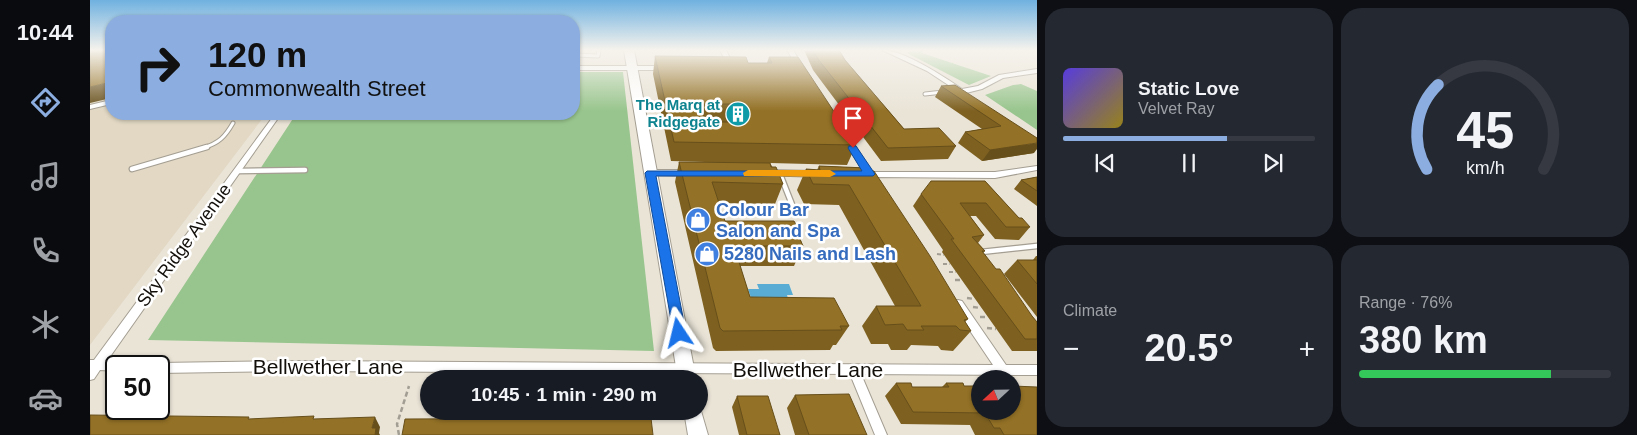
<!DOCTYPE html>
<html lang="en">
<head>
<meta charset="utf-8">
<style>
  :root { --surface:#171b24; --page:#242831; --text:#f1f3f6; --muted:#9ea1a6; --line:#363941; --accent:#8baddf }
  body { margin:0; font-family:Arial,sans-serif; background:var(--page); color:var(--text); height:100vh; display:flex; flex-direction:column; font-size:19px; white-space:nowrap }
  * { box-sizing:border-box; margin:0 }
  p { font-size:16px; color:var(--muted) }
  .icon { flex:none; width:28px; height:28px; fill:none; stroke:currentColor; stroke-width:2; stroke-linecap:round; stroke-linejoin:round }
  .map { position:relative; flex:1; overflow:hidden }
  .details { display:flex; flex-direction:column; gap:8px; padding:8px; background:#0d0f14; width:600px }
  .details>* { flex:none }
  .top-card { position:absolute; left:15px; top:15px; width:475px; height:105px; border-radius:20px; box-shadow:0 1px 4px #0004; background:#8baddf; color:#111; overflow:hidden }
  .needle { width:32px; rotate:248deg }
  .tools { position:absolute; left:881px; top:370px; display:grid; gap:10px }
  .tools a { display:grid; place-items:center; width:50px; height:50px; border-radius:50%; background:var(--surface); box-shadow:0 1px 4px #0004; font-size:25px }
  .speed { position:absolute; left:15px; top:355px; display:flex; gap:10px; font-size:25px; font-weight:700; text-align:center }
  .speed>* { display:grid; place-content:center; width:65px; height:65px; border-radius:50%; background:var(--surface); box-shadow:0 1px 4px #0004; line-height:1 }
  .speed .limit { border:2px solid #111; border-radius:8px; background:#fff; color:#111 }
  .pin { position:absolute; display:grid; place-items:center; width:42px; height:42px; color:#fff; margin:-51px -21px; border-radius:50% 50% 50% 0; rotate:-45deg; box-shadow:0 0 5px #0007 }
  .pin .icon { rotate:45deg }
  .me { position:absolute; width:55px; margin:-28px; rotate:350deg; stroke-linejoin:round; filter:drop-shadow(0 0 4px #0008) }
  .turn { display:flex; align-items:center; gap:18px; height:105px; padding:0 20px; font-size:22px }
  .turn .icon { width:65px; height:65px; stroke-width:2.5 }
  .turn b { display:block; font-size:35px; line-height:42px }
  .big { font-size:38px; font-weight:700; line-height:1.1 }
  .details .widget { flex:1; display:flex; flex-direction:column; justify-content:center; gap:8px; min-width:0; padding:0 18px; border-radius:20px; background:var(--page) }
  .details .dial { align-items:center; gap:0 }
  .dial svg { height:130px; overflow:visible; fill:none; stroke:var(--line); stroke-width:7; stroke-linecap:round; text-anchor:middle }
  .dial text { fill:var(--text); stroke:none }
  .song { display:flex; align-items:center; gap:15px }
  .cover { width:60px; height:60px; border-radius:8px; background:linear-gradient(135deg,hsl(250 70% 55%),hsl(50 70% 35%)) }
  .played { height:5px; border-radius:2px; background:linear-gradient(90deg,var(--accent) 65%,var(--line) 65%) }
  .keys { display:flex; justify-content:space-around; direction:ltr }
  .heat { display:flex; justify-content:space-between; align-items:center; font-size:28px; direction:ltr }
  .charge { height:8px; border-radius:4px; background:linear-gradient(90deg,#34c759 76%,var(--line) 0) }
  .details .tiles { flex:1; display:grid; gap:8px; grid-template-columns:repeat(2,1fr) }
  .trip { position:absolute; left:330px; top:370px; width:288px; height:50px; border-radius:25px; background:var(--surface); box-shadow:0 1px 4px #0004; font-weight:700; line-height:50px; text-align:center }
  main { display:flex; flex:1; min-height:0 }
  .tab-bar { display:flex; flex-direction:column; width:90px; justify-content:space-around; align-items:center; background:#090b0e; color:var(--muted) }
  .tab-bar .icon { width:35px; height:35px }
  .tab-bar .selected { color:var(--accent) }
  .tab-bar b { font-size:22px; color:var(--text) }
  .map>svg:first-child { display:block }
  .built { fill:#e2d8c4 }
  .green { fill:#98c58d }
  .water { fill:#59add5 }
  .lines { fill:none; stroke-linecap:round; stroke-linejoin:round }
  .lane-far1-casing { stroke:#a49e92; stroke-width:5 }
  .lane-casing { stroke:#a49e92; stroke-width:7 }
  .street-casing { stroke:#a49e92; stroke-width:2 }
  .secondary-casing { stroke:#a49e92; stroke-width:2 }
  .path-far1 { stroke:#a39e94; stroke-width:2; stroke-dasharray:4 2.5; stroke-linecap:butt }
  .path { stroke:#a39e94; stroke-width:2.5; stroke-dasharray:5 3; stroke-linecap:butt }
  .lane-far1 { stroke:#fff; stroke-width:3 }
  .lane { stroke:#fff; stroke-width:4.5 }
  .street { fill:#fff; fill-rule:evenodd }
  .secondary { fill:#fff; fill-rule:evenodd }
  .wall { fill:#7e6121 }
  .shaded-wall { fill:#674f1b }
  .building { fill:#937126; stroke:#674f1b; fill-rule:evenodd }
  .route { fill:#1a73e8; stroke:#114b97 }
  .slow { fill:#f59e0b }
  .labels { text-anchor:middle; stroke-width:5; stroke-linejoin:round; paint-order:stroke }
  .far-culture-label { font-size:15px; font-weight:bold; fill:#0d838f; stroke:#fff; text-anchor:end }
  .shop-label { font-size:18px; font-weight:bold; fill:#366cbe; stroke:#fff; text-anchor:start }
  .street-label { font-size:18px; fill:#120f0b; stroke:#fff }
  .near-street-label { font-size:21px; fill:#120f0b; stroke:#fff }
</style>
</head>
<body>
<main>
<nav class="tab-bar">
<b>10:44</b>
<svg class="icon selected" aria-label="directions" viewBox="0 0 24 24"><path d="M12 3l9 9-9 9-9-9zM9 14v-3h6M13 9l2 2-2 2"/></svg>
<svg class="icon" aria-label="music" viewBox="0 0 24 24"><path d="M9 18V5l10-2v13"/><circle cx="6" cy="18" r="3"/><circle cx="16" cy="16" r="3"/></svg>
<svg class="icon" aria-label="phone" viewBox="0 0 24 24"><path d="M5 4h4l2 5-3 2q2 4 5 5l2-3 5 2v4C11 20 4 13 5 4z"/></svg>
<svg class="icon" aria-label="climate" viewBox="0 0 24 24"><path d="M12 3v18M4 7l16 10M4 17L20 7"/></svg>
<svg class="icon" aria-label="car" viewBox="0 0 24 24"><path d="M5 17H2v-5l4-1 3-4h7l3 4 3 1v5h-3M9 17h6M6 11h13"/><circle cx="7" cy="17" r="2"/><circle cx="17" cy="17" r="2"/></svg>
</nav>
<div class="map">
<svg width="947" height="435" viewBox="0 0 947 435">
  <rect width="100%" height="100%" fill="#eae4d7"/>
  <!-- built -->
  <path class="built" d="M0,50H21V114H176L0,345Z"/>
  <!-- green -->
  <path class="green" d="M822,50H833L832,53L901,76L879,85L817,53Z
    M484,72H533L564,351L58,340L206,114H484Z
    M931,84L947,91V130L895,95L923,85Z"/>
  <!-- water -->
  <path class="water" d="M667,284H699L703,295H697L699,302L662,301L658,289H669Z"/>
  <g class="lines">
    <defs>
      <path id="lane-far1" d="M485,50L486,55L508,56L509,50
        M835,94L853,92
        M113,148C129,143 135,137 143,123"/>
      <path id="lane" d="M42,169L117,147
        M148,171L215,170
        M690,174L703,207
        M891,252L947,246"/>
      <path id="street" d="M630,50H636L644,67L643,68H639Z
        M697,50H703L713,67L712,68H708Z
        M792,50C814,50 853,76 872,89L888,86L909,75L947,69V73L913,78L892,89L872,94L837,71Z
        M484,66H573L576,68L573,70H484Z
        M21,100V104L0,109V105Z
        M185,114H191L17,361L30,362L32,366H26V371L10,370L4,379L0,380V360H4Z
        M755,139H761L782,172H905L947,166V170L905,178L785,177V180L782,181L772,174L774,172L754,141Z
        M561,170H598L602,173L598,176L558,175L557,173Z
        M678,170L725,171L729,174L725,177L675,175L674,173Z
        M868,300L872,301L916,365H947V375L771,374L797,435H785L760,374L210,371L69,373V366H64L69,363L210,361L903,365L864,307L863,304L864,301Z"/>
      <path id="secondary" d="M534,50H544L606,379H588Z
        M609,404L618,435H598L594,411H609Z"/>
    </defs>
    <!-- lane-far1 casing -->
    <use href="#lane-far1" class="lane-far1-casing"/>
    <!-- lane casing -->
    <use href="#lane" class="lane-casing"/>
    <!-- street casing -->
    <use href="#street" class="street-casing"/>
    <!-- secondary casing -->
    <use href="#secondary" class="secondary-casing"/>
    <!-- path-far1 -->
    <path class="path-far1" d="M847,254L854,255
      M853,264H860
      M859,272H866"/>
    <!-- path -->
    <path class="path" d="M865,280H872
      M877,298L885,299
      M883,307L891,308
      M890,317H898
      M897,328L906,329
      M309,435L307,424L319,386"/>
    <!-- lane-far1 -->
    <use href="#lane-far1" class="lane-far1"/>
    <!-- lane -->
    <use href="#lane" class="lane"/>
    <!-- street -->
    <use href="#street" class="street"/>
    <!-- secondary -->
    <use href="#secondary" class="secondary"/>
  </g>
  <!-- wall -->
  <path class="wall" d="M714,50H749L755,60L814,129L866,146L858,159L791,161L723,70Z
    M565,56L658,63H677L679,57L766,145L757,165L680,163L693,184L685,204L629,203L635,221L709,230L708,233L713,246L704,266H650L660,297L759,326L746,345H743L740,350L626,351L623,348L585,182L589,162L649,163L581,161L563,74Z
    M865,85L944,153L892,161L868,143L875,132L892,129L845,97L851,86Z
    M729,166L777,168L878,319L875,322L881,331L863,351L851,350L848,346L821,345L817,350H801L798,344H781L772,326L786,306H805L749,205L714,204L707,190L716,169L727,170Z
    M947,177V206L924,189L931,180Z
    M895,181L929,218L940,227L929,240L905,239L886,216H880L894,235L888,243L895,251L893,253L942,316L947,322V351H922L852,252L853,250L823,206L831,194Z
    M946,256H947V317L914,274L927,260H943Z
    M806,383L822,387H852L856,383L874,386L922,411L947,435H885L880,425L811,424L795,396Z
    M705,395L777,435H705L697,408Z
    M647,396L690,435H649L642,407Z"/>
  <!-- shaded-wall -->
  <path class="shaded-wall" d="M21,82V98L0,103V87Z
    M947,143V149L944,153L892,161L900,150Z
    M285,417L290,427L289,433L290,435H285L282,428Z"/>
  <!-- building -->
  <path class="building" d="M0,50H21V82L0,87Z
    M723,50H749L755,60L814,129L849,128L866,146L798,148L728,59Z
    M565,56L656,57L658,63H682L679,57H708L766,145L584,142ZM610,104H645L652,122H616Z
    M865,85L947,138V143L900,150L875,132L911,126L851,86Z
    M589,162L680,163L681,167H686L693,184L622,182L635,221H704L709,230H706L713,246H644L660,297L744,298L759,326H750L752,330L633,331L630,328Z
    M729,166L777,168L779,171H784L840,256L878,319L874,320L881,331L870,330L866,326H831L834,330H817L813,324L795,325L786,306H831L759,185L723,184L716,169L730,170Z
    M947,177V191L931,180Z
    M841,181H895L929,218H932L940,227H916L896,203H870L894,235L882,237L895,251H892L906,269H910L942,316L947,322V339H935L861,239H864L831,194Z
    M927,260H947V284Z
    M806,383H821L822,387H859L856,383H873L874,386H890V411H922V386L947,387V435H914L910,428H904L895,413L823,412Z
    M759,394L777,435H719L705,395Z
    M647,396H678L690,435H657Z
    M0,415L159,417L158,419L224,416L223,419L285,417L282,428H286L285,435H0Z
    M561,418L563,435H312L315,419Z"/>
  <!-- sky -->
  <linearGradient id="sky" x2="0" y2="1"><stop stop-color="#6fb1e0"/><stop offset="0.45" stop-color="#f6f3ed"/><stop offset="1" stop-color="#f6f3ed" stop-opacity="0"/></linearGradient>
  <rect width="947" height="111" fill="url(#sky)"/>
  <!-- route -->
  <path class="route" d="M759,146H766L785,174L783,176H566L596,333L594,337L589,339L584,337L555,173L557,171H772L758,148Z"/>
  <!-- slow -->
  <path class="slow" d="M658,170H740L746,174L740,177L654,176L653,173Z"/>
  <!-- icons -->
  <defs>
    <symbol id="building-disc" viewBox="-11 -11 22 22"><circle r="9.5" fill="#0f9aa8" stroke="#fff"/><path d="M-4-6H4V6H1V3H-1V6H-4ZM-2.5-4.3h1.7v1.8h-1.7ZM.8-4.3h1.7v1.8H.8ZM-2.5-1h1.7V.8h-1.7ZM.8-1h1.7V.8H.8Z" fill="#fff"/></symbol>
    <symbol id="shop-disc" viewBox="-11 -11 22 22"><circle r="9.5" fill="#3f7fe0" stroke="#fff"/><path d="M-5-2.5h2.3a2.7 3.5 0 0 1 5.4 0H5L5.5 6h-11ZM-1.5-2.5h3a1.5 2.3 0 0 0-3 0Z" fill="#fff"/></symbol>
  </defs>
  <g fill-rule="evenodd">
    <use href="#building-disc" x="634" y="100" width="28" height="28"/>
    <use href="#shop-disc" x="594" y="206" width="28" height="28"/>
    <use href="#shop-disc" x="603" y="240" width="28" height="28"/>
  </g>
  <g class="labels">
    <!-- far-culture labels -->
    <g class="far-culture-label">
      <text x="630" y="110">The Marq at<tspan x="630" dy="17">Ridgegate</tspan></text>
    </g>
    <!-- shop labels -->
    <g class="shop-label">
      <text x="626" y="216">Colour Bar<tspan x="626" dy="21">Salon and Spa</tspan></text>
      <text x="634" y="260">5280 Nails and Lash</text>
    </g>
    <!-- street labels -->
    <g class="street-label">
      <text transform="translate(94 245) rotate(-54)" y="6">Sky Ridge Avenue</text>
    </g>
    <!-- near-street labels -->
    <g class="near-street-label">
      <text x="238" y="374">Bellwether Lane</text>
      <text x="718" y="377">Bellwether Lane</text>
    </g>
  </g>
</svg>
<div class="tools">
<a><svg class="needle" viewBox="-14 -14 28 28"><path d="M0-13l5 13h-10z" fill="#e53935"/><path d="M0 13l5-13h-10z" fill="#9ea1a6"/></svg></a>
</div>
<div class="speed"><div class="limit">50</div></div>
<div class="pin" style="left:763px;top:148px;background:#d93025"><svg class="icon" aria-label="arrive" viewBox="0 0 24 24"><path d="M6 21V4h12l-3 4 3 4H6"/></svg></div>
<svg class="me" style="left:589px;top:333px" viewBox="-20 -20 40 40"><path d="M0-17L14 15 0 8-14 15z" fill="#1a73e8" stroke="#fff" stroke-width="4"/></svg>
<div class="trip">10:45 · 1 min · 290 m</div>
<div class="top-card">
<div class="turn"><svg class="icon" aria-label="right" viewBox="0 0 24 24"><path d="M7 20v-9h11M14 6l5 5-5 5"/></svg><div><b>120 m</b>Commonwealth Street</div></div>
</div>
</div>
<section class="details">
<div class="tiles">
<div class="widget">
<div class="song"><i class="cover"></i><div><b>Static Love</b><p>Velvet Ray</p></div></div>
<div class="played"></div>
<div class="keys"><svg class="icon" aria-label="previous" viewBox="0 0 24 24"><path d="M18 5L8 12l10 7zM5 5v14"/></svg><svg class="icon" aria-label="pause" viewBox="0 0 24 24"><path d="M8 5v14M16 5v14"/></svg><svg class="icon" aria-label="next" viewBox="0 0 24 24"><path d="M6 5l10 7-10 7zM19 5v14"/></svg></div>
</div>
<div class="widget dial"><svg viewBox="0 0 100 80">
<path d="M14 69A42 42 0 1 1 86 69"/>
<path d="M14 69A42 42 0 0 1 21 17" stroke="#8baddf"/>
<text x="50" y="56" font-size="32" font-weight="700">45</text>
<text x="50" y="72" font-size="11">km/h</text>
</svg></div>
<div class="widget"><p>Climate</p>
<div class="heat"><a>−</a><b class="big">20.5°</b><a>+</a></div>
</div>
<div class="widget"><p>Range · 76%</p><b class="big">380 km</b><div class="charge"></div></div>
</div>
</section>
</main>
</body>
</html>
